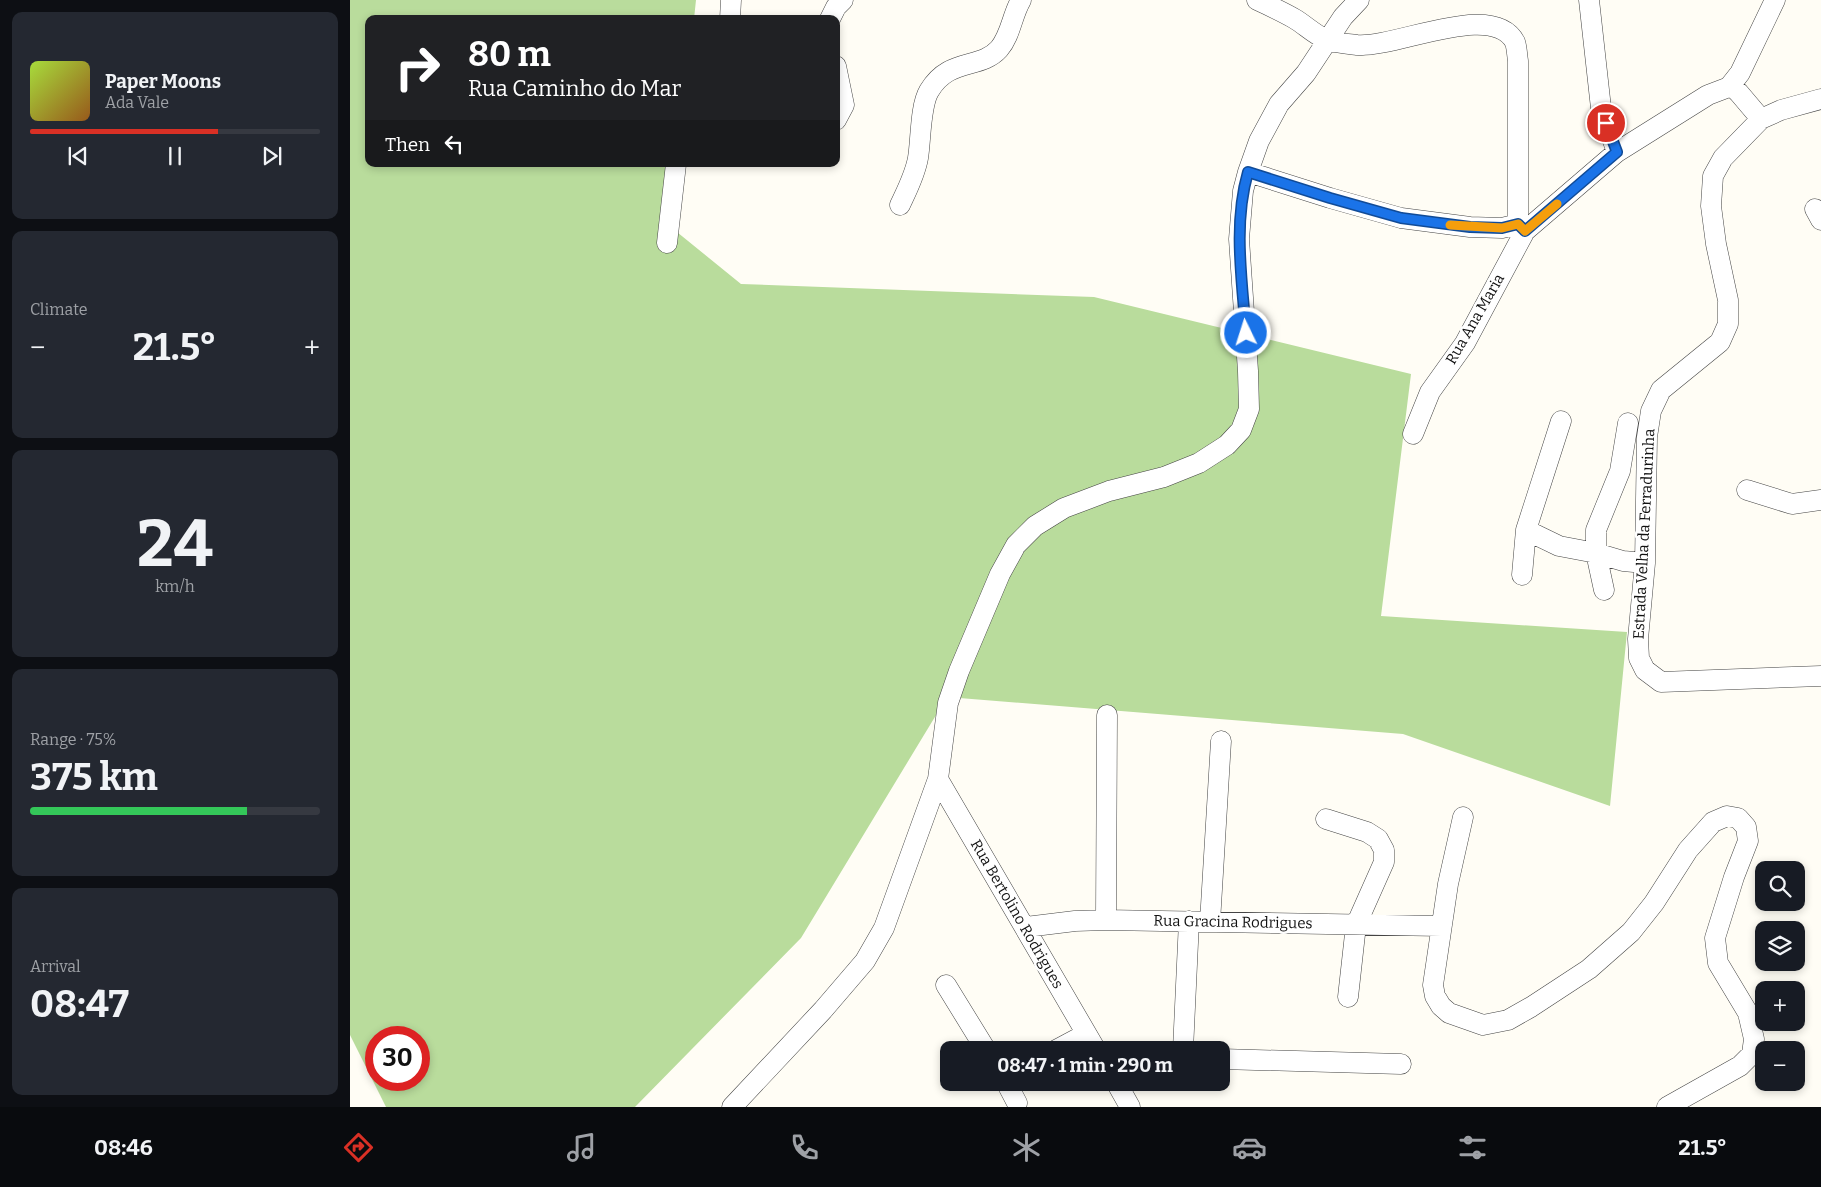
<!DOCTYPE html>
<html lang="en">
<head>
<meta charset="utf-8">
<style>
  :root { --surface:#171b24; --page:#242831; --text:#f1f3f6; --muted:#9ea1a6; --line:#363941; --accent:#d93025 }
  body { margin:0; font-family:Bitter,serif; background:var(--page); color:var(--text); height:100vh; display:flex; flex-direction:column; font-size:19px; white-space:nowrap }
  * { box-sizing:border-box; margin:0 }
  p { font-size:16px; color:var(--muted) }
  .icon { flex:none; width:28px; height:28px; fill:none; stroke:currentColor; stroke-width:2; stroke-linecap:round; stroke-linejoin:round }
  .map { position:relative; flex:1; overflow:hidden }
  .drawer { display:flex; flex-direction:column; gap:12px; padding:12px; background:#0d0f14; width:350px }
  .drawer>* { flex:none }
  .hud { position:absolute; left:15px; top:15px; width:475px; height:152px; border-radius:10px; box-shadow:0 2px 8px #0003; background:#202124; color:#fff; overflow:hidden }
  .controls { position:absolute; left:1405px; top:861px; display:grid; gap:10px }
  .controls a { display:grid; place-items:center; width:50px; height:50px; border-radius:10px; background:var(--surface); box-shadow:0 2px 8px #0003; font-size:25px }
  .speed { position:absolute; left:15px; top:1026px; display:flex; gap:10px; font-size:25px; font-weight:700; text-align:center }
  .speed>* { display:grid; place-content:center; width:65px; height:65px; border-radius:50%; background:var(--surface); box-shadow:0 2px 8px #0003; line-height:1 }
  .speed .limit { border:8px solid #d22; background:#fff; color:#111 }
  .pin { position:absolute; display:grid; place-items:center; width:42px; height:42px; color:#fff; margin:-21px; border:2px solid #fff; border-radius:50%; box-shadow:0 1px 5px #0007 }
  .me { position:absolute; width:55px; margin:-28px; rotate:356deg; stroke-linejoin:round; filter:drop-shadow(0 0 4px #0008) }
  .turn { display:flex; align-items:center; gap:18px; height:105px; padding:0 20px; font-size:22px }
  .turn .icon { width:65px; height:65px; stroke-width:2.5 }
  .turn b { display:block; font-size:35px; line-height:42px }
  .then { display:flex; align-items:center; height:48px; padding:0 20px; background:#0003; gap:10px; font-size:19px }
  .big { font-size:38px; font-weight:700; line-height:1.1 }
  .drawer .card { flex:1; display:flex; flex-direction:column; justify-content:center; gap:8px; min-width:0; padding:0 18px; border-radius:10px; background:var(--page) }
  .drawer .dial { align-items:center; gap:0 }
  .dial b { font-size:65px; line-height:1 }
  .song { display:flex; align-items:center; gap:15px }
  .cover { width:60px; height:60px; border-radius:8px; background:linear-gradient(135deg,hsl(80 70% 55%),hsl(30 70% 35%)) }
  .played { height:5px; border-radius:2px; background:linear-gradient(90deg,var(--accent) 65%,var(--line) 65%) }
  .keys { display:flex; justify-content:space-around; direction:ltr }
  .heat { display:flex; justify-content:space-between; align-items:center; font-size:28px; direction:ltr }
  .charge { height:8px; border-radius:4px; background:linear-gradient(90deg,#34c759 75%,var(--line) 0) }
  .trip { position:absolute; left:590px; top:1041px; width:290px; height:50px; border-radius:10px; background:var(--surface); box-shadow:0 2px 8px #0003; font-weight:700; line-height:50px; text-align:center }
  .tabs { display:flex; height:80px; justify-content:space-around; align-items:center; background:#090b0e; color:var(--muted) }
  .tabs .icon { width:35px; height:35px }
  .tabs .on { color:var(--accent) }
  .tabs b { font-size:22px; color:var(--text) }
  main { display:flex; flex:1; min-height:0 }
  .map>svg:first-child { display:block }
  .forest { fill:#b9dc9c; fill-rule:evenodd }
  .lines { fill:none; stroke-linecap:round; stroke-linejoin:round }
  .minor-casing { stroke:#444; stroke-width:21 }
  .minor { stroke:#fff; stroke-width:20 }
  .route-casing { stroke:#114b97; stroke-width:12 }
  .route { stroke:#1a73e8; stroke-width:9 }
  .slow { stroke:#f59e0b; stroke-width:9 }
  .labels { text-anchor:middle; stroke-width:5; stroke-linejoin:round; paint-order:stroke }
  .street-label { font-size:15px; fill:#111; stroke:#fff }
</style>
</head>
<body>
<main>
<section class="drawer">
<div class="card">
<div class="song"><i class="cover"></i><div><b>Paper Moons</b><p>Ada Vale</p></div></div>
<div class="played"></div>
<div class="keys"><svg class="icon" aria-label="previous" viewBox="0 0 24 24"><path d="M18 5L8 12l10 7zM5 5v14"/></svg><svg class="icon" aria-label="pause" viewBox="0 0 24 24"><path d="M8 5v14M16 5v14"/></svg><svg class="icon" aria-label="next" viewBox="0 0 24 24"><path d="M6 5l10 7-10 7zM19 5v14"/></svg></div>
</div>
<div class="card"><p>Climate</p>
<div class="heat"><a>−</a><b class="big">21.5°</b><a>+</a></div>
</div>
<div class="card dial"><b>24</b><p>km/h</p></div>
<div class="card"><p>Range · 75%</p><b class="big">375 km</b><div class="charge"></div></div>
<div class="card"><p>Arrival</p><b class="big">08:47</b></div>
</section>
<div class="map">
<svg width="1471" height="1107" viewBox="0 0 1471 1107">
  <rect width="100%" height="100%" fill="#fffdf5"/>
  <!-- forest -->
  <path class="forest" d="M0,0H346L344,19H19V164H329L322,228L391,284L744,297L1061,374L1031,616L1277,632L1260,806L1053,734L597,697L451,938L285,1107H36L0,1035ZM26,1038H69V1080H26Z"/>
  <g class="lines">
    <defs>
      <path id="minor" d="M907,0C920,6 933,12 945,19C955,25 965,35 977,40C985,43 998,44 1007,45C1047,48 1143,0 1165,42C1167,48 1167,55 1168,61V224L1175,231
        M1239,0L1251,108L1267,152
        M380,19L381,0
        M480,19L486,7L493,0
        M486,66L494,105L486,120
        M1379,87L1390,73L1425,0
        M1471,99L1431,110L1411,119L1373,158L1363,176L1361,206L1366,244L1378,300V324L1370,342L1311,390L1301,411L1297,437L1295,563L1288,639L1289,658L1295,670L1311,682L1471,676
        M898,172L980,198L1051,218L1120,227L1152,228L1168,224
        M550,205C557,190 565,175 568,158C571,141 570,106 579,91C599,57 630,70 649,49C661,35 662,15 671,0
        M1465,209L1471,220
        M317,243L326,164
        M1063,434L1080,392L1115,343L1175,231L1267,152L1358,95L1379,87L1384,88L1389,93L1411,119
        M1397,490L1442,504L1471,500
        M1176,530L1209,546L1246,553L1273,561L1295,563
        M1172,575L1176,530L1211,421
        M1254,590L1246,553V530L1270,471L1278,423
        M588,779L746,1050
        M1113,817L1098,884L1083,985L1085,996L1091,1006L1099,1013L1133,1025L1158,1020L1181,1007L1239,969L1281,932L1304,903L1338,850L1363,822L1377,816L1388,818L1396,827L1398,841L1384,877L1365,938L1368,963L1398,1013L1404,1039L1402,1054L1390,1066L1317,1107
        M976,819L1017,832L1028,839L1034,850V862L1006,925L998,997
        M756,920L757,715
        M860,922L871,741
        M676,927L725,921L756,920L1091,926
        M596,985L636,1050
        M706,1050L736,1034
        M833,1050L839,921
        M871,1059L1051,1064
        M656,1082L667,1103
        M766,1082L780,1107
        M382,1107L473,1010L515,961L534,928L588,779L598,703L609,671L650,574L666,545L685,526L714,508L759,491L814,477L849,463L877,445L891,430L899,409L898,371L889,239L893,191L898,172L909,141L929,104L956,73L993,17L1009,0"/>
    </defs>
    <!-- minor casing -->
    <use href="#minor" class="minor-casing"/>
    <!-- minor -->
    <use href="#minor" class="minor"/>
  </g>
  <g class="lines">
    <defs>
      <path id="route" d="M896,333C892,280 883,224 898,172L980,198L1051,218L1120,227L1152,228L1168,224L1175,231L1267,152L1256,123"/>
    </defs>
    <!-- route casing -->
    <use href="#route" class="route-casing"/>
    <!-- route -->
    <use href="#route" class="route"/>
    <!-- slow -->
    <path class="slow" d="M1100,225L1152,228L1168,224L1175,231L1207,204"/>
  </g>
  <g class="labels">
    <!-- street labels -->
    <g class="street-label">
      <text transform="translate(1125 319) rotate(-60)" y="5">Rua Ana Maria</text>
      <text transform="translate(1294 534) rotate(-87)" y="5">Estrada Velha da Ferradurinha</text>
      <text transform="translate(667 914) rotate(60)" y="5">Rua Bertolino Rodrigues</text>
      <text transform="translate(883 922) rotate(1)" y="5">Rua Gracina Rodrigues</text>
    </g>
  </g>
</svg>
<div class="controls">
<a><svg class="icon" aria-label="search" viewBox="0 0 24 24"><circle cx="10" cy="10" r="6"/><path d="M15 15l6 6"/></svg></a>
<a><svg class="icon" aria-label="layers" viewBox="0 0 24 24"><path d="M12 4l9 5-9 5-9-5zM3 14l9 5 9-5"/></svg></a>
<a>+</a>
<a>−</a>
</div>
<div class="speed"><div class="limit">30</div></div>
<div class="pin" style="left:1256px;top:123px;background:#d93025"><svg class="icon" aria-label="arrive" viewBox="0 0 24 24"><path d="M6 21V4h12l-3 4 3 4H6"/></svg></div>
<svg class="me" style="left:896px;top:333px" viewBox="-20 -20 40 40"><circle r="17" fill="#1a73e8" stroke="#fff" stroke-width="3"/><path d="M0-11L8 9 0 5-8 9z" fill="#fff"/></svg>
<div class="trip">08:47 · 1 min · 290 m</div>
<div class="hud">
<div class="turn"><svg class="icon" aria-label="right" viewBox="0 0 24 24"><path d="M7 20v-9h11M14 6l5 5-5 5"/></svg><div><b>80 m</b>Rua Caminho do Mar</div></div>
<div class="then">Then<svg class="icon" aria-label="left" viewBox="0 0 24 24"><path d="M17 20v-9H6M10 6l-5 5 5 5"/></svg></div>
</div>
</div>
</main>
<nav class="tabs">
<b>08:46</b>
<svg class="icon on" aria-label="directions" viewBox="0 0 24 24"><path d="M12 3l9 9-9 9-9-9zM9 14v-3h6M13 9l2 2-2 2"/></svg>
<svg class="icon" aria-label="music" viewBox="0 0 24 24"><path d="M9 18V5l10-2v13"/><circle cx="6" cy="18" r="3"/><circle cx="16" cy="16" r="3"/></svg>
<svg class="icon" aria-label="phone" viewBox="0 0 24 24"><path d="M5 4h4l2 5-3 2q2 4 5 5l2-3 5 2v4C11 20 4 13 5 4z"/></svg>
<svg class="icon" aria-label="climate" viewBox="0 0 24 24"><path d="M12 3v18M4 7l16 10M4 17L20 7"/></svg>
<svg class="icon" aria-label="car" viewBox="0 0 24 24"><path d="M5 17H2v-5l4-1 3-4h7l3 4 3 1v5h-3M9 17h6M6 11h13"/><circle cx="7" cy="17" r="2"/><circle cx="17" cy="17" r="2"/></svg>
<svg class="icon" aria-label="filters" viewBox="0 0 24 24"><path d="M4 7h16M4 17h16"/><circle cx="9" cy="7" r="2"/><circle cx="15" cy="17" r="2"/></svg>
<b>21.5°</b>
</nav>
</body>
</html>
